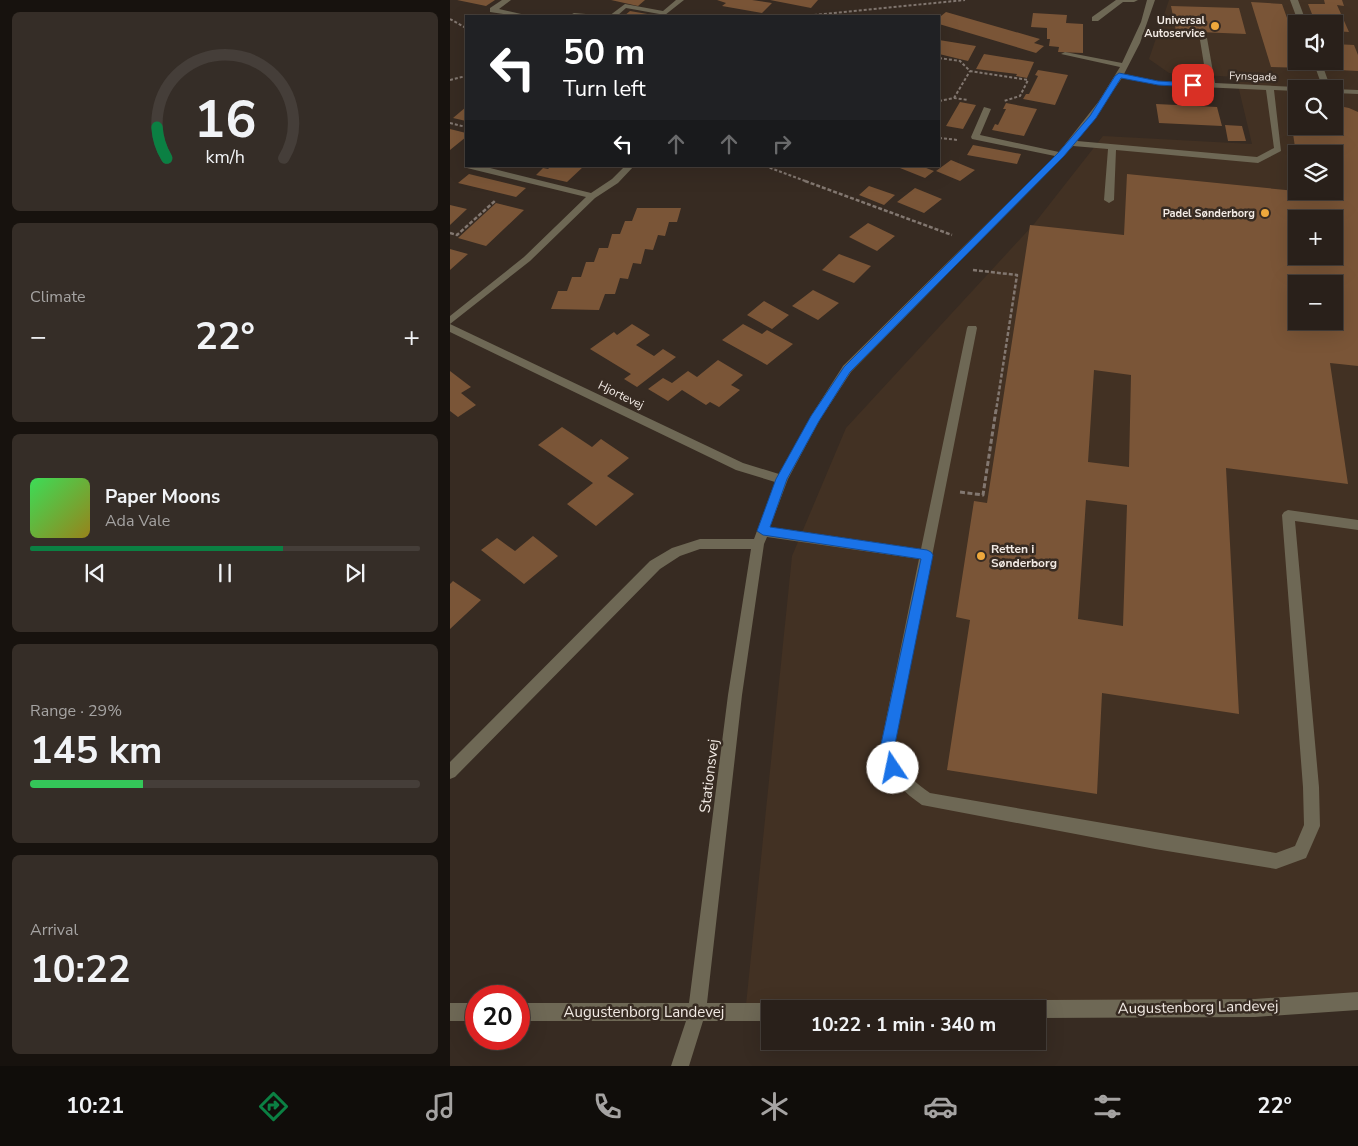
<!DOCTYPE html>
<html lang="en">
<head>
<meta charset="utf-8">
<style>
  :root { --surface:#29201a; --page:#352d27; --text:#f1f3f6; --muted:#a5a3a2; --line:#453e39; --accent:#0b8043 }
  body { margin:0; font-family:"Nunito Sans",sans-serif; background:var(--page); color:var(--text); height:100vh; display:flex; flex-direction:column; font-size:19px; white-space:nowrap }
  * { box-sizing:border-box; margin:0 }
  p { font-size:16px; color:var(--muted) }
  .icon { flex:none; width:28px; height:28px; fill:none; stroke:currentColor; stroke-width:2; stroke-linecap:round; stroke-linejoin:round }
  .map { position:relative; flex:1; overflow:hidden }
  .side { display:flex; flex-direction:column; gap:12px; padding:12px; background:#17120e; width:450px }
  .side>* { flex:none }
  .banner { position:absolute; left:15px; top:15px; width:475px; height:152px; border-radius:0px; box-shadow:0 5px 20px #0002,0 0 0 1px var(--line); background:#202124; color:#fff; overflow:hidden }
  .fabs { position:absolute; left:838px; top:15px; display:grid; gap:10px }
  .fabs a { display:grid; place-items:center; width:55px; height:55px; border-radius:0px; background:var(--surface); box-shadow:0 5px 20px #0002,0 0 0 1px var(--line); font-size:25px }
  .speed { position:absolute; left:15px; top:985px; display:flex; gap:10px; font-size:25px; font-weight:700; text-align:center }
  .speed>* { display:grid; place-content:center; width:65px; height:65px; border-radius:50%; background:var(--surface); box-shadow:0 5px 20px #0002,0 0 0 1px var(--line); line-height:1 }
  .speed .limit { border:8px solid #d22; background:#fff; color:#111 }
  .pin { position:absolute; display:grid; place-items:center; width:42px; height:42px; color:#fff; margin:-21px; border-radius:10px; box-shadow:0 2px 8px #0006 }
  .me { position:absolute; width:55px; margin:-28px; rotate:349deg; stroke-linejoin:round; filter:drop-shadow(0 0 4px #0008) }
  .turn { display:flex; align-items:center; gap:18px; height:105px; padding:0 15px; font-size:22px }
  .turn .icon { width:65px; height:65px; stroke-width:2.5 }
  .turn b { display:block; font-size:35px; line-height:42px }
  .lanes { display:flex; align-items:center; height:48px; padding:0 15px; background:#0003; justify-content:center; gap:25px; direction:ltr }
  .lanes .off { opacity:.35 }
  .big { font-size:38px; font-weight:700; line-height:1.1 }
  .side .widget { flex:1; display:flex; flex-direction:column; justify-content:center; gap:8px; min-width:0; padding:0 18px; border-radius:8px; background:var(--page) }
  .side .dial { align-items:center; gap:0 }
  .dial svg { height:130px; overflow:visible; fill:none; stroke:var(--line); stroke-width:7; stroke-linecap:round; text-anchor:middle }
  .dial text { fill:var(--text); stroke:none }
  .song { display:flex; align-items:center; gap:15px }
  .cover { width:60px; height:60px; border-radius:8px; background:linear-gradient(135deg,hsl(130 70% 55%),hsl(50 70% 35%)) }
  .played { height:5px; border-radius:2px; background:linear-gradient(90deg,var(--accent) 65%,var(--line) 65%) }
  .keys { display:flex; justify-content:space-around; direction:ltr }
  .heat { display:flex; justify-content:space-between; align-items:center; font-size:28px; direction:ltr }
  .charge { height:8px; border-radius:4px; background:linear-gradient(90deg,#34c759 29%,var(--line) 0) }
  .trip { position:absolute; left:311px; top:1000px; width:285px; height:50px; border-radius:0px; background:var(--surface); box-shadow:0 5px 20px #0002,0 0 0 1px var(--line); font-weight:700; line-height:50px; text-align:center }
  .dock { display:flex; height:80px; justify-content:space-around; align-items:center; background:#100d0a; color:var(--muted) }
  .dock .icon { width:35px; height:35px }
  .dock .active { color:var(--accent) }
  .dock b { font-size:22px; color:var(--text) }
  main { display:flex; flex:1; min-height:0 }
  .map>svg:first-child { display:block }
  .built { fill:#423123; fill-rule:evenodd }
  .building { fill:#7a5537; fill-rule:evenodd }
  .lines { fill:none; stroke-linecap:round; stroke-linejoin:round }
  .path-far2 { stroke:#827770; stroke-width:2; stroke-dasharray:3 2; stroke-linecap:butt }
  .path-far1 { stroke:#827770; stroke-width:2.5; stroke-dasharray:4 2; stroke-linecap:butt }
  .path { stroke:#827770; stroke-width:3; stroke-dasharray:5 2.5; stroke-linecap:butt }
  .minor { fill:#6e6855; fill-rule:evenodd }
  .route { fill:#1a73e8; stroke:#114b97 }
  .poi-dot { fill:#eea83c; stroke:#372b22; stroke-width:2 }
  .labels { text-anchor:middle; stroke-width:5; stroke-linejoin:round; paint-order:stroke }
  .far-poi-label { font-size:11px; font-weight:bold; fill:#f2eae4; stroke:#372b22; text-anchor:end }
  .far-street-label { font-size:11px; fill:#f2eae4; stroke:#372b22 }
  .street-label { font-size:12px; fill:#f2eae4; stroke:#372b22 }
  .poi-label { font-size:12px; font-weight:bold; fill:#f2eae4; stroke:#372b22; text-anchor:start }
  .near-street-label { font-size:15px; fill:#f2eae4; stroke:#372b22 }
</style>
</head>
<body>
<main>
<section class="side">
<div class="widget dial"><svg viewBox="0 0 100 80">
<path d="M14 69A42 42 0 1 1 86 69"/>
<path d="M14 69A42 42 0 0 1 8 50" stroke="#0b8043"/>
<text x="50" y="56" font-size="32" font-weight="700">16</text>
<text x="50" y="72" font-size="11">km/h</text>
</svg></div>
<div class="widget"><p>Climate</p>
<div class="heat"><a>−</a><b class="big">22°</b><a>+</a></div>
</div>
<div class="widget">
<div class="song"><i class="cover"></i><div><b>Paper Moons</b><p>Ada Vale</p></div></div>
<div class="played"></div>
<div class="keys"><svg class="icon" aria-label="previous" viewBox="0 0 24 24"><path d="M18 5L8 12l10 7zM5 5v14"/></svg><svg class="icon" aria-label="pause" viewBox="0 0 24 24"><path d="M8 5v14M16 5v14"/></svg><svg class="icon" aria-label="next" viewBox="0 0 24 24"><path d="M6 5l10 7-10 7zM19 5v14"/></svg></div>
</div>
<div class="widget"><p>Range · 29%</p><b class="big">145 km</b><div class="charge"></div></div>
<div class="widget"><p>Arrival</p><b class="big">10:22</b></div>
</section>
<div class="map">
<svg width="908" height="1066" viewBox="0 0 908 1066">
  <rect width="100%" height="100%" fill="#372b22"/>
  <!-- built -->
  <path class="built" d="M719,0H908V998L296,1005L342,556L396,428L584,224L653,136L802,144L786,77L719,73L699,59ZM846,24H884V61H846ZM846,89H884V126H846ZM846,154H884V191H846ZM846,219H884V256H846ZM846,284H884V321H846Z"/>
  <!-- building -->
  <path class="building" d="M7,0H45L36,6Z
    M161,0H195L188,6Z
    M267,0H302L322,3L312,13L272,6L276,3Z
    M320,0H368L361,8Z
    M874,0H892L894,6L887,5L899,32L884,31V24H866L858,4H875Z
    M801,2L832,4L846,43V61H853L855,68L821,67Z
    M721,6L789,8L796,34L726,31Z
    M180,11L203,15V16H174Z
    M496,12L590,39L584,43L594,46L586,53L489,24V16H482L484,14L491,16Z
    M583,13L617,15L616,23L633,24V53L608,52L609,47L599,46L600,39H597V28L581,27Z
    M489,40L526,46L518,61L489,54Z
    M884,44L904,45L908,55V71L888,70L884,58Z
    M534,54L584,62L577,78L566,76L567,74L526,69Z
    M588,70L618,75L605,105L573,99L576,94H579L588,76L585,75Z
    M510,102L526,105L513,129L496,126Z
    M556,103L587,109L574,136L542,130L545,124L548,125L556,109H553Z
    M706,104L767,107L772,126L709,123Z
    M884,105L899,108L908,112V366L880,363L898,484L776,468L789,714L652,693L647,794L497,770L520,620L506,617L524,501L537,503L580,225L674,235L677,174L846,191H884V154H846L841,120L846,121V126H884ZM846,219H884V256H846ZM846,284H884V321H846ZM644,370L681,375L679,467L638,462ZM636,500L677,505L673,626L628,619Z
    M16,107V121L3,118Z
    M775,125L792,126L796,141H778Z
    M0,129L16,133V137L0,150Z
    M523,145L571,154L567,164L517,155Z
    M501,160L525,170L510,181L486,171Z
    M101,166H134L117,182L86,175L93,168L98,169Z
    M445,166H471L484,171L475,178Z
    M19,174L76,188L66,197L8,183Z
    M419,186L445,195L434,205L409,195Z
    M465,188L492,199L474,213L447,202Z
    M46,203L74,210L36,246L8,238Z
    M0,205L17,209L0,225Z
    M187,208H231L227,222H219L215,236L208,235L203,250L195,249L191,264L183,263L178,279L170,278L165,294H155L149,310L101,309L108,291H117L122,277H131L136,262H144L149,248H158L162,234H170L175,221H182Z
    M418,223L445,236L427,251L399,237Z
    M0,249L18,254L0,270Z
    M389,254L421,266L404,283L372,270Z
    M363,290L389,303L368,320L342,306Z
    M314,301L339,315L322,329L297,315Z
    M182,324L200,335L186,345L204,356L213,349L226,357L187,387L174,379L181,374L140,349L164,332L167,335Z
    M293,324L312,334L317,330L343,344L317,365L272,340Z
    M268,360L293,375L281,385L290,390L269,407L260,402L256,405L232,390L218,401L198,389L213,378L222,383L238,371L247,377Z
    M0,371L21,387L11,393L26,405L8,417L0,411Z
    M112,427L142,447L151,439L179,458L157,476L184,494L146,526L117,504L143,483L88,445Z
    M83,536L108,556L74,584L31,550L47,538L65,551Z
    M3,581L31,600L0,629V584Z"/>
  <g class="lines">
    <!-- path-far2 -->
    <path class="path-far2" d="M354,16L515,0
      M0,19L16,28
      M489,58L510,61L520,71L578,80L570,96L554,101
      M0,80L16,76
      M504,98L520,71
      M489,101L504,98L518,100
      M0,123L16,127
      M489,138L508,140
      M315,166L358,182"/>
    <!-- path-far1 -->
    <path class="path-far1" d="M355,181L502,235
      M0,233L7,235L46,200
      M523,270L567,275L546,411"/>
    <!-- path -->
    <path class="path" d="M510,492L533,495L546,410"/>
    <!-- minor -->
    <path class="minor" d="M52,0H61L49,9L80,16H66L40,12V8Z
      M226,0H234L215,15L176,8L167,16H159L175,4L213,11Z
      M666,0H688L684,2H673L648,21H642V17Z
      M697,0H705L690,43L674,74L708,81L757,83L750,40L757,38L765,83L846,87L850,89H846V91L824,90L831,151L808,163L666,150L664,200L659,203L654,200L658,149L623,146L401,372L369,421L338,479L320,527L471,549L517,328L518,326H526L527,328L444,749C451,769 462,781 480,793L826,853L845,846L854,825L853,787L832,515L834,512L838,510L908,520V530L845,521L869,787L870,826L856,858L826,869L705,849L472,805C450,790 438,775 430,749L469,559L317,537L314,544L292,695L257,1003H320L326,1006L327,1009H320V1021H253L239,1066H221L236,1021H69V1003H239L278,695L301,549H250L230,556L210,569L5,777L0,779V762L200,561L222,548L250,539H304L325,482L286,470L0,332V324L293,463L329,474L361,416L393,366L605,156L522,139L521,137L534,107L541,109L530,135L609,152L649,101L670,67L611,54L615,52L672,63L691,22ZM672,78L708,85L816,90L824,148L807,157L627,141Z
      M840,0H848L857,24H849Z
      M124,13L136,14L137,16H118Z
      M863,61H871L881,89H873Z
      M883,89H884L908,90V94L884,93Z
      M16,165L32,166L141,193L162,179L175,166H184L168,183L145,198L80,261L0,324V316L74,257L136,197L17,168Z
      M908,992V1010L805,1017L588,1018V1009H579L582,1003L588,1000L805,999Z
      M0,1003H26V1021H0Z"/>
  </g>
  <!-- route -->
  <path class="route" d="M669,73L708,81L743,83L747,85L743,87L708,85L671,78L646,118L614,156L400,372L369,421L337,479L320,527L477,550L481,552L483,555L444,749L449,768L447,773L443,775L438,773L430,749L471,559L313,535L307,531L326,479L361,416L394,367L608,153L640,116L665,76Z"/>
  <!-- markers -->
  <g class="poi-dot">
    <circle cx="765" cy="26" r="5"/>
    <circle cx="815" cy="213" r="5"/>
    <circle cx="531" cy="556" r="5"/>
  </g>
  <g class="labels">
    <!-- far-poi labels -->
    <g class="far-poi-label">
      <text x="755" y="24">Universal<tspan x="755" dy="13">Autoservice</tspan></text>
      <text x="805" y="217">Padel Sønderborg</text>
    </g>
    <!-- far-street labels -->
    <g class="far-street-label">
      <text transform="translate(803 76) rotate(2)" y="4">Fynsgade</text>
    </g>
    <!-- street labels -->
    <g class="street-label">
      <text transform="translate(171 395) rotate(26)" y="4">Hjortevej</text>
    </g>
    <!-- poi labels -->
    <g class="poi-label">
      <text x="541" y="553">Retten i<tspan x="541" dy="14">Sønderborg</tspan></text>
    </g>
    <!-- near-street labels -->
    <g class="near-street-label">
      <text transform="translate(259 776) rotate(-83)" y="5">Stationsvej</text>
      <text transform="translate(748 1007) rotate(-1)" y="5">Augustenborg Landevej</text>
      <text x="194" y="1017">Augustenborg Landevej</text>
    </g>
  </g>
</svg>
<div class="fabs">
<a><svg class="icon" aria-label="sound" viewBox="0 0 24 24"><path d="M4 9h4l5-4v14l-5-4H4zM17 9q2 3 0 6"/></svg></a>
<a><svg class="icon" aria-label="search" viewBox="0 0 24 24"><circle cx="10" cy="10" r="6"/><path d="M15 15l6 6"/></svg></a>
<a><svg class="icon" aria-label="layers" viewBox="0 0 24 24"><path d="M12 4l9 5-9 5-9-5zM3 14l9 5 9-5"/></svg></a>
<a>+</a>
<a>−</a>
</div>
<div class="speed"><div class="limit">20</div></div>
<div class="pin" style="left:743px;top:85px;background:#d93025"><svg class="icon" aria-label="arrive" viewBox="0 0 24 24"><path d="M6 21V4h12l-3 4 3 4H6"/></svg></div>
<svg class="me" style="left:443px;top:768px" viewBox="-20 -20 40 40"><circle r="19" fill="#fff"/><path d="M0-13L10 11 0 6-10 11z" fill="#1a73e8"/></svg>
<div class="trip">10:22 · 1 min · 340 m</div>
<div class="banner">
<div class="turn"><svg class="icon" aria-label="left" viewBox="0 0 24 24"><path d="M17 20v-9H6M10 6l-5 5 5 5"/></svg><div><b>50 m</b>Turn left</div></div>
<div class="lanes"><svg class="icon" aria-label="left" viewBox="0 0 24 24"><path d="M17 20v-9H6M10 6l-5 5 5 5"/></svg><svg class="icon off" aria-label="ahead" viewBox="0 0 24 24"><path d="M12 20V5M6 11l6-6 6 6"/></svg><svg class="icon off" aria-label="ahead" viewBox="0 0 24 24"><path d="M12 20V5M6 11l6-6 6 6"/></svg><svg class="icon off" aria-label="right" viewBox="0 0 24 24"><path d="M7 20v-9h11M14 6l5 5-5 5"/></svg></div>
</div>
</div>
</main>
<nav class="dock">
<b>10:21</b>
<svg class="icon active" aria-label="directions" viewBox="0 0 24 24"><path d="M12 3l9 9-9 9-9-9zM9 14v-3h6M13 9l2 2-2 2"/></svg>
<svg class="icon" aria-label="music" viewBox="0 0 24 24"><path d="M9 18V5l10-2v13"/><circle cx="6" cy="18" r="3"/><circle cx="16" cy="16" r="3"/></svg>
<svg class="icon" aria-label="phone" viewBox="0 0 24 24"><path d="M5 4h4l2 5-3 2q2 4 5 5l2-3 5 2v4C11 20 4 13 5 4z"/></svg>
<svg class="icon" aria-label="climate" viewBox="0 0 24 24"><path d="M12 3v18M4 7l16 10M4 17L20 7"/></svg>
<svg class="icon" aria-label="car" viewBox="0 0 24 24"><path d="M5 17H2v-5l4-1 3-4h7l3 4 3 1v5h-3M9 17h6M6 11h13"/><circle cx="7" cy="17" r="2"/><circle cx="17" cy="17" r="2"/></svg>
<svg class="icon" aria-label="filters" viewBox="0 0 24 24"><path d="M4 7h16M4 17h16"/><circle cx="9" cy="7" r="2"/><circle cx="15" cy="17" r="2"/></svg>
<b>22°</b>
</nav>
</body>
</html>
